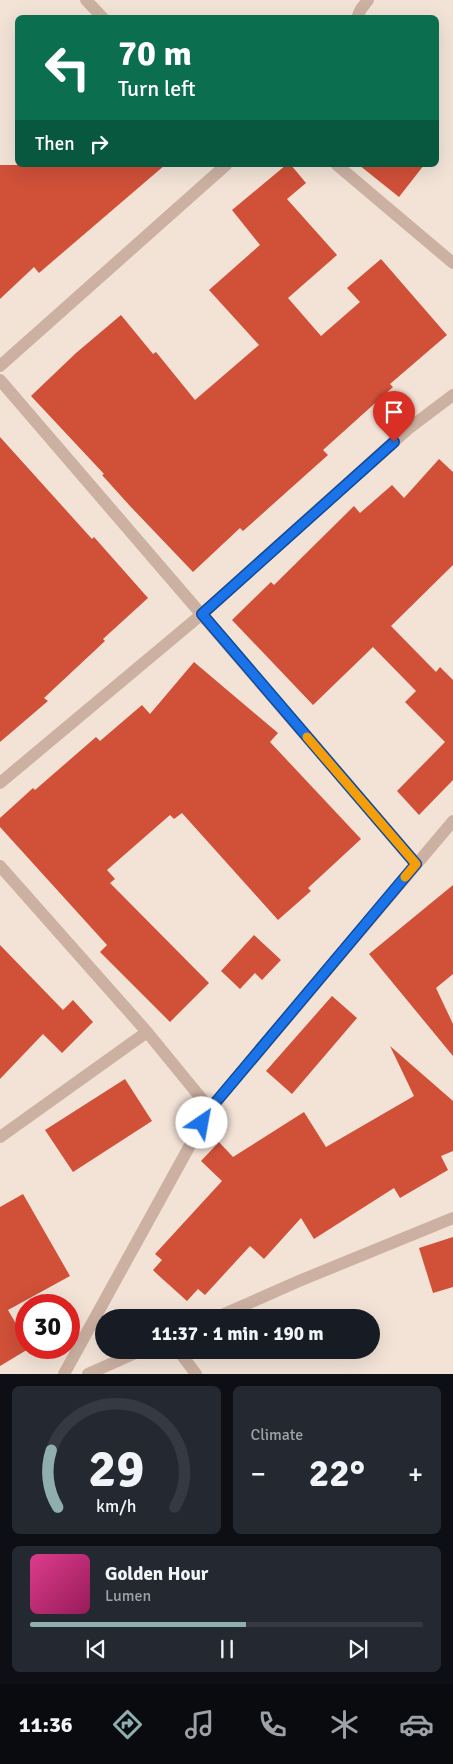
<!DOCTYPE html>
<html lang="en">
<head>
<meta charset="utf-8">
<style>
  :root { --surface:#171b24; --page:#242831; --text:#f1f3f6; --muted:#9ea1a6; --line:#363941; --accent:#8faeaf }
  body { margin:0; font-family:Signika,sans-serif; background:var(--page); color:var(--text); height:100vh; display:flex; flex-direction:column; font-size:19px; white-space:nowrap }
  * { box-sizing:border-box; margin:0 }
  p { font-size:16px; color:var(--muted) }
  .icon { flex:none; width:28px; height:28px; fill:none; stroke:currentColor; stroke-width:2; stroke-linecap:round; stroke-linejoin:round }
  .map { position:relative; height:1374px; overflow:hidden }
  .drawer { display:flex; flex-direction:column; gap:12px; padding:12px; background:#0d0f14; flex:1 }
  .drawer>* { flex:none }
  .banner { position:absolute; left:15px; top:15px; width:424px; height:152px; border-radius:8px; box-shadow:0 5px 20px #0002; background:#0b6e4f; color:#fff; overflow:hidden }
  .speed { position:absolute; left:15px; top:1294px; display:flex; gap:10px; font-size:25px; font-weight:700; text-align:center }
  .speed>* { display:grid; place-content:center; width:65px; height:65px; border-radius:50%; background:var(--surface); box-shadow:0 5px 20px #0002; line-height:1 }
  .speed .limit { border:8px solid #d22; background:#fff; color:#111 }
  .pin { position:absolute; display:grid; place-items:center; width:42px; height:42px; color:#fff; margin:-51px -21px; border-radius:50% 50% 50% 0; rotate:-45deg; box-shadow:0 0 5px #0007 }
  .pin .icon { rotate:45deg }
  .me { position:absolute; width:55px; margin:-28px; rotate:33deg; stroke-linejoin:round; filter:drop-shadow(0 0 4px #0008) }
  .turn { display:flex; align-items:center; gap:18px; height:105px; padding:0 20px; font-size:22px }
  .turn .icon { width:65px; height:65px; stroke-width:2.5 }
  .turn b { display:block; font-size:35px; line-height:42px }
  .then { display:flex; align-items:center; height:48px; padding:0 20px; background:#0003; gap:10px; font-size:19px }
  .big { font-size:38px; font-weight:700; line-height:1.1 }
  .drawer .tile { flex:1; display:flex; flex-direction:column; justify-content:center; gap:8px; min-width:0; padding:0 18px; border-radius:8px; background:var(--page) }
  .drawer .dial { align-items:center; gap:0 }
  .dial svg { height:130px; overflow:visible; fill:none; stroke:var(--line); stroke-width:7; stroke-linecap:round; text-anchor:middle }
  .dial text { fill:var(--text); stroke:none }
  .song { display:flex; align-items:center; gap:15px }
  .cover { width:60px; height:60px; border-radius:8px; background:linear-gradient(135deg,hsl(330 70% 55%),hsl(330 70% 35%)) }
  .played { height:5px; border-radius:2px; background:linear-gradient(90deg,var(--accent) 55%,var(--line) 55%) }
  .keys { display:flex; justify-content:space-around; direction:ltr }
  .heat { display:flex; justify-content:space-between; align-items:center; font-size:28px; direction:ltr }
  .drawer .tiles { flex:1; display:grid; gap:12px; grid-template-columns:1fr 1fr }
  .tile:last-child { grid-column:span 2 }
  .trip { position:absolute; left:95px; top:1309px; width:285px; height:50px; border-radius:25px; background:var(--surface); box-shadow:0 5px 20px #0002; font-weight:700; line-height:50px; text-align:center }
  .tabs { display:flex; height:80px; justify-content:space-around; align-items:center; background:#090b0e; color:var(--muted) }
  .tabs .icon { width:35px; height:35px }
  .tabs .active { color:var(--accent) }
  .tabs b { font-size:22px; color:var(--text) }
  .map>svg:first-child { display:block }
  .building { fill:#d05038 }
  .lines { fill:none; stroke-linecap:round; stroke-linejoin:round }
  .street { stroke:#ccb1a2; stroke-width:12 }
  .route-casing { stroke:#114b97; stroke-width:12 }
  .route { stroke:#1a73e8; stroke-width:9 }
  .slow { stroke:#f59e0b; stroke-width:9 }
</style>
</head>
<body>
<div class="map">
<svg width="453" height="1374" viewBox="0 0 453 1374">
  <rect width="100%" height="100%" fill="#f3e3d7"/>
  <!-- building -->
  <path class="building" d="M0,165H165L39,273L34,267L0,299Z
    M286,165H291L306,183L287,199L337,255L288,298L321,336L360,302L347,288L381,259L447,335L390,384L393,387L323,450L328,455L243,531L240,528L193,572L130,506L102,475L104,474L31,396L76,353L121,315L153,354L156,352L195,400L259,345L209,290L260,245L232,210Z
    M359,165H424L399,197Z
    M0,437L92,539L94,537L148,598L103,639L105,641L44,698L48,701L0,742Z
    M439,459L453,472V565L391,626L436,672L440,667L453,680V780L419,815L397,791L445,742L405,702L416,691L373,647L313,705L232,620L271,582L274,585L354,506L360,513L392,485L404,498Z
    M194,662L278,733L270,742L361,839L308,888L311,891L278,920L182,813L174,819L170,815L107,870L115,879L110,883L209,983L170,1022L100,952L107,945L0,827V818L33,788L35,790L96,737L100,741L142,705L150,714Z
    M453,885V974L436,988L453,1024V1056L369,954Z
    M254,935L281,960L262,980L255,973L240,989L221,971Z
    M0,945L63,1010L73,1000L93,1022L62,1053L43,1034L0,1079Z
    M332,996L357,1018L292,1094L266,1071Z
    M390,1046L453,1101V1151L441,1156L448,1170L400,1198L394,1188L314,1239L301,1218L264,1259L250,1246L205,1295L198,1289L187,1301L157,1274L153,1270L162,1260L155,1254L222,1181L201,1161L219,1142L233,1157L304,1112L326,1147L414,1096Z
    M125,1079L152,1121L73,1172L45,1130Z
    M23,1194L70,1276L8,1310L26,1341V1348H30L0,1366V1207Z
    M453,1237V1287L433,1293L419,1248Z"/>
  <g class="lines">
    <!-- street -->
    <path class="street" d="M86,0L103,18
      M357,18L361,9L368,0
      M337,165L453,263
      M0,366L226,165
      M0,380L416,864
      M0,783L202,614L408,429L453,395
      M0,866L147,1032L210,1109L64,1374
      M210,1109L453,821
      M0,1137L147,1032
      M215,1318L299,1281L453,1218
      M178,1350L196,1374
      M88,1374L142,1350"/>
  </g>
  <g class="lines">
    <defs>
      <path id="route" d="M202,1123L210,1109L416,864L202,614L394,442"/>
    </defs>
    <!-- route casing -->
    <use href="#route" class="route-casing"/>
    <!-- route -->
    <use href="#route" class="route"/>
    <!-- slow -->
    <path class="slow" d="M307,737L416,864L405,877"/>
  </g>
</svg>
<div class="speed"><div class="limit">30</div></div>
<div class="pin" style="left:394px;top:442px;background:#d93025"><svg class="icon" aria-label="arrive" viewBox="0 0 24 24"><path d="M6 21V4h12l-3 4 3 4H6"/></svg></div>
<svg class="me" style="left:202px;top:1123px" viewBox="-20 -20 40 40"><circle r="19" fill="#fff"/><path d="M0-13L10 11 0 6-10 11z" fill="#1a73e8"/></svg>
<div class="trip">11:37 · 1 min · 190 m</div>
<div class="banner">
<div class="turn"><svg class="icon" aria-label="left" viewBox="0 0 24 24"><path d="M17 20v-9H6M10 6l-5 5 5 5"/></svg><div><b>70 m</b>Turn left</div></div>
<div class="then">Then<svg class="icon" aria-label="right" viewBox="0 0 24 24"><path d="M7 20v-9h11M14 6l5 5-5 5"/></svg></div>
</div>
</div>
<section class="drawer">
<div class="tiles">
<div class="tile dial"><svg viewBox="0 0 100 80">
<path d="M14 69A42 42 0 1 1 86 69"/>
<path d="M14 69A42 42 0 0 1 10 34" stroke="#8faeaf"/>
<text x="50" y="56" font-size="32" font-weight="700">29</text>
<text x="50" y="72" font-size="11">km/h</text>
</svg></div>
<div class="tile"><p>Climate</p>
<div class="heat"><a>−</a><b class="big">22°</b><a>+</a></div>
</div>
<div class="tile">
<div class="song"><i class="cover"></i><div><b>Golden Hour</b><p>Lumen</p></div></div>
<div class="played"></div>
<div class="keys"><svg class="icon" aria-label="previous" viewBox="0 0 24 24"><path d="M18 5L8 12l10 7zM5 5v14"/></svg><svg class="icon" aria-label="pause" viewBox="0 0 24 24"><path d="M8 5v14M16 5v14"/></svg><svg class="icon" aria-label="next" viewBox="0 0 24 24"><path d="M6 5l10 7-10 7zM19 5v14"/></svg></div>
</div>
</div>
</section>
<nav class="tabs">
<b>11:36</b>
<svg class="icon active" aria-label="directions" viewBox="0 0 24 24"><path d="M12 3l9 9-9 9-9-9zM9 14v-3h6M13 9l2 2-2 2"/></svg>
<svg class="icon" aria-label="music" viewBox="0 0 24 24"><path d="M9 18V5l10-2v13"/><circle cx="6" cy="18" r="3"/><circle cx="16" cy="16" r="3"/></svg>
<svg class="icon" aria-label="phone" viewBox="0 0 24 24"><path d="M5 4h4l2 5-3 2q2 4 5 5l2-3 5 2v4C11 20 4 13 5 4z"/></svg>
<svg class="icon" aria-label="climate" viewBox="0 0 24 24"><path d="M12 3v18M4 7l16 10M4 17L20 7"/></svg>
<svg class="icon" aria-label="car" viewBox="0 0 24 24"><path d="M5 17H2v-5l4-1 3-4h7l3 4 3 1v5h-3M9 17h6M6 11h13"/><circle cx="7" cy="17" r="2"/><circle cx="17" cy="17" r="2"/></svg>
</nav>
</body>
</html>
